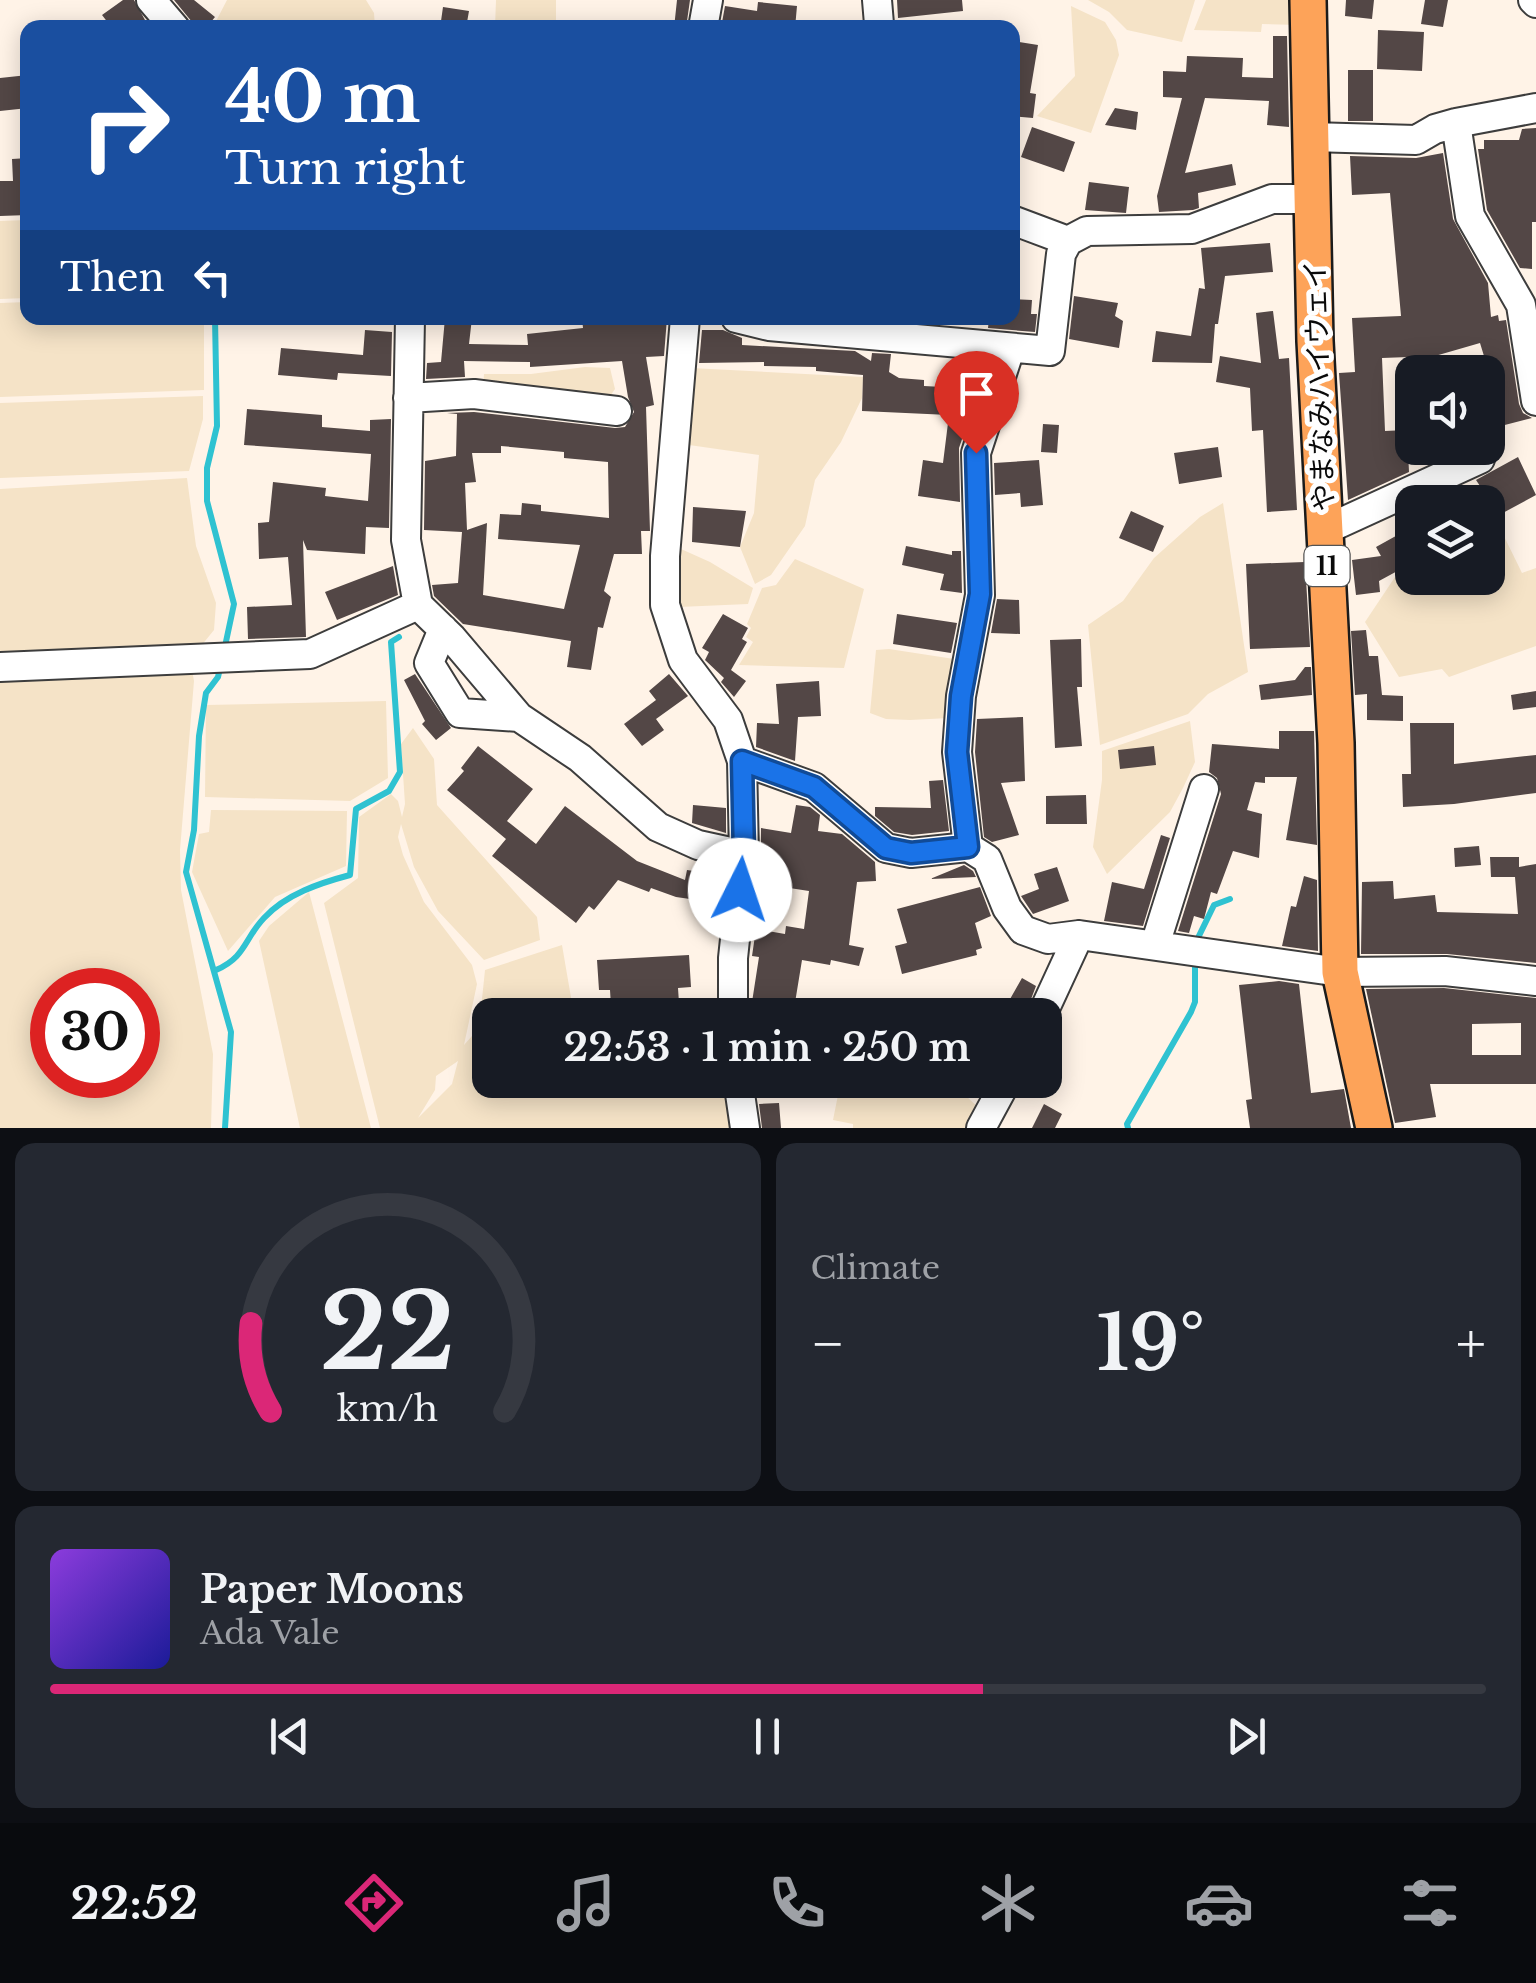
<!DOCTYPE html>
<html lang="en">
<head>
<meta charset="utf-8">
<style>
  :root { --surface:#171b24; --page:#242831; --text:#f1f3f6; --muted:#9ea1a6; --line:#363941; --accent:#db2777 }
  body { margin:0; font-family:"Libre Baskerville","Noto Sans JP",serif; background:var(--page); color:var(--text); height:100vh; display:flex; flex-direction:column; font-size:38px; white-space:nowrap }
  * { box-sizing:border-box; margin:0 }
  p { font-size:32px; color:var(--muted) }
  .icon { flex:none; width:55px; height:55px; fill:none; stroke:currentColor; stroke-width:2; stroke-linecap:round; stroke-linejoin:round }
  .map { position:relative; height:1128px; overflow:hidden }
  .drawer { display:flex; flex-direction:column; gap:15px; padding:15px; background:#0d0f14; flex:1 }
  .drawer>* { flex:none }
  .guide { position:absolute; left:20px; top:20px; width:1000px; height:305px; border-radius:20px; box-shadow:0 5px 25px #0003; background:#1a4fa0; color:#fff; overflow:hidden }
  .buttons { position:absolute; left:1395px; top:355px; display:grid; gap:20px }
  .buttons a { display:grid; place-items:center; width:110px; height:110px; border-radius:20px; background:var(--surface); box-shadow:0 5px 25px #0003; font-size:50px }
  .speed { position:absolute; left:30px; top:968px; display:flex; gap:20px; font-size:50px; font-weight:700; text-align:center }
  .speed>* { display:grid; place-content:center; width:130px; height:130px; border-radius:50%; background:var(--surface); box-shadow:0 5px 25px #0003; line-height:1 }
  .speed .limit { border:15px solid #d22; background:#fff; color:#111 }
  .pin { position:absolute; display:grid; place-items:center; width:85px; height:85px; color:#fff; margin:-102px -42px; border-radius:50% 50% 50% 0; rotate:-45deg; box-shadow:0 0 10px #0007 }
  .pin .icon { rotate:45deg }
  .me { position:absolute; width:110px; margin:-55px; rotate:4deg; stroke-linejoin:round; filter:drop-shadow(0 0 8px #0008) }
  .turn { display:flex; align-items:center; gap:35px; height:210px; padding:0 40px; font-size:45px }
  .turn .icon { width:130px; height:130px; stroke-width:2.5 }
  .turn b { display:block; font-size:70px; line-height:85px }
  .then { display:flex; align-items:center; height:95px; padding:0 40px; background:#0003; gap:20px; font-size:38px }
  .big { font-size:75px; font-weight:800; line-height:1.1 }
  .drawer .widget { flex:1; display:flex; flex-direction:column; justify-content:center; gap:15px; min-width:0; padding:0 35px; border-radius:20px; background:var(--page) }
  .drawer .dial { align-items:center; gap:0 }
  .dial svg { height:260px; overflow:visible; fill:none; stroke:var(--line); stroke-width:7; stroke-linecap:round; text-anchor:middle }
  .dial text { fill:var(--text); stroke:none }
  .song { display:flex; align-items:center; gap:30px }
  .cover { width:120px; height:120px; border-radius:15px; background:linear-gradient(135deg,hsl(270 70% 55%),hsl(240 70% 35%)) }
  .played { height:10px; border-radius:5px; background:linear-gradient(90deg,var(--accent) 65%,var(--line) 65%) }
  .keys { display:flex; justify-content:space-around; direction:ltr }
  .heat { display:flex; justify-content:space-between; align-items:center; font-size:55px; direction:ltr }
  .drawer .tiles { flex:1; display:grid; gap:15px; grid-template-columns:1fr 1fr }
  .widget:last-child { grid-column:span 2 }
  .trip { position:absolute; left:472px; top:998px; width:590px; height:100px; border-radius:20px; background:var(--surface); box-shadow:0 5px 25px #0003; font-weight:800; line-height:100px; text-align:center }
  .tabs { display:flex; height:160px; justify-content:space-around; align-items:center; background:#090b0e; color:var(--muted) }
  .tabs .icon { width:70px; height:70px }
  .tabs .current { color:var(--accent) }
  .tabs b { font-size:45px; color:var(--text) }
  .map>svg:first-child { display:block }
  .farmland { fill:#f5e3c7; fill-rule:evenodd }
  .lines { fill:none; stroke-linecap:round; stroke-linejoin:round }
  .stream { stroke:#2fc2d1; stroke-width:6 }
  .building { fill:#534746; fill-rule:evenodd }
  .minor-casing { stroke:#3d3d3d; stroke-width:32 }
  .major-casing { stroke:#1b1b1b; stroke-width:40 }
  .minor { stroke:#fff; stroke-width:28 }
  .major { stroke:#fda359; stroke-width:35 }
  .route-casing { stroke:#114b97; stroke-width:25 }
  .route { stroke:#1a73e8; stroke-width:18 }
  .labels { text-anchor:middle; stroke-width:10; stroke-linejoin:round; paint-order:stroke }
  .shield { fill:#fff; stroke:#545454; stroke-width:2.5 }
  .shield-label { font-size:25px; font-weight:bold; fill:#0a0a0a }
  .street-label { font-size:28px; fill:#0a0a0a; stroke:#fff }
</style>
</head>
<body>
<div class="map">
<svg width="1536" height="1128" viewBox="0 0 1536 1128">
  <rect width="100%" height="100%" fill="#fff3e7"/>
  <!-- farmland -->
  <path class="farmland" d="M227,0H366L374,13L375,27H213Z
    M496,0H556V27H495Z
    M1088,0H1195L1182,42L1127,30L1109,12Z
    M1206,0H1298L1299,25L1262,24L1261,32L1194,30Z
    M1071,6L1105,22L1116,40L1119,55L1091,133L1037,116L1075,76Z
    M27,220V298L0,299V221Z
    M27,302L28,318H204V390L0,397V303Z
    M585,367L610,368L615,389L606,402L483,388L484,374H531Z
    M691,368L863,377L862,398L841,442L815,480L805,526L771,575L755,584L740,547L754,513L759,455L682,444Z
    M203,396V419L189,471L0,478V403Z
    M187,478L196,546L216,603L214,630L197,651L0,661V489Z
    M1223,503L1248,672L1208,694L1188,714L1100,745L1088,625L1123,601L1154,558L1200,517Z
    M1498,524L1522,573L1536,568V646L1449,677L1442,669L1399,677L1365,622L1395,577L1412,568V578H1488V530Z
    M681,549L710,562L753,588L748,604L679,607L675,553Z
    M795,559L864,589L844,668L739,665L753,642L746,637L751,628L747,624L762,588L776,585Z
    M889,649L954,659L949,718L910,720L886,719L870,713L876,650Z
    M192,670L194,681L180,850L181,890L213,1054L211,1128H0V682ZM52,990H138V1075H52Z
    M386,701L388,778L350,801L205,797L206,705Z
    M1190,721L1195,762L1183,788L1170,812L1107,874L1093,847L1102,780V751Z
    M413,728L434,759L437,805L537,917L540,940L484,960L438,911L414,867L401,824L398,837L403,855L424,902L472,965L477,984L464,1045L479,1028L485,970L562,945L574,1015H490V1080H725L730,1128H380L324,903L358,878L359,817L391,794L398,801L402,817L405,804L401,744ZM458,1061L452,1084L418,1118L435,1090L436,1076Z
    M211,810L347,811L346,866L275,897L228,951L192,872L199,834L209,832Z
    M309,892L371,1128H300L259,941L269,926Z
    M841,1080H949L982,1111L972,1128H853V1124L833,1120Z"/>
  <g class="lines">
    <!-- stream -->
    <path class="stream" d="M215,318L217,426L207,468V501L234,604L224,651
      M220,668L218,677L206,693L199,736L194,830L186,872L231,1032L225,1128
      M1196,942L1214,905L1230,899
      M216,970C246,957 244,939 264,918C286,894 320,883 350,875L356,809L389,791L400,772L391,642L399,637
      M1128,1128L1127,1124L1191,1012L1195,1002V959"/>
  </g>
  <!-- building -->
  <path class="building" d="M123,0H134L145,20L135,28H112L102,15Z
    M174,0H194L215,17L206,28H197Z
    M677,0H690L686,28H674Z
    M897,0H962L963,11L898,18Z
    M1346,0H1374L1372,19L1345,16Z
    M1425,0H1448L1443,27L1421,24Z
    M758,2L797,6L795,28H721L725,6L757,11Z
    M443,7L469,11L466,28H440Z
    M1378,30L1424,32L1422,71L1377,69Z
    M1273,36H1287L1289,127L1267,125L1269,101L1205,98L1185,173L1232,164L1236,185L1198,193L1199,208L1193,210L1159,212L1157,196L1182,98L1163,97V71L1186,72L1187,56L1243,58L1242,77L1273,78Z
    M1012,41L1038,45L1030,93L1036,94L1033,118L1012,116Z
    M1348,70H1373V121H1348Z
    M28,75V108L0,111V78Z
    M1115,108L1138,112L1136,130L1105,125Z
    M1032,127L1075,142L1064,172L1021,157Z
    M1536,128V222H1532V269L1520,268L1487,210L1478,149H1484V140H1519L1522,129Z
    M1443,153L1453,219L1488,283L1491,317L1498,315L1499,321L1506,320L1519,404L1523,413L1532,418L1497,427L1492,407L1499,405L1480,343L1435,356L1382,358L1385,431L1407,430L1409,472L1348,500L1339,373L1355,372L1352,318L1401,316L1390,193L1352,195L1350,156L1416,158Z
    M28,158V215L0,216V181H13L12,159Z
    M1089,182L1129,187L1126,213L1085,210Z
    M1270,243L1273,272L1225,276L1218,324H1215L1212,363L1152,362L1156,331L1191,336L1199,288L1205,289L1201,248Z
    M1074,296L1118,303L1115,316L1123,321L1119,348L1069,339Z
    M1012,299L1032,300L1031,314H1037L1035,332L988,328L989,318H1012Z
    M1273,311L1279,359L1289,358L1297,510L1267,512L1263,430L1252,431L1250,388L1216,382L1220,356L1261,363L1256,313Z
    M445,318H472L469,344L528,345L527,334L583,328L582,318H667L664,356L646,357L654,405L646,407L650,531H641L642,554H614L604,591L611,597L603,628L598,627L591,670L567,667L571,641L463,624L434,596L432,585L458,583L462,532L424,530L425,461L456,456L457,414L447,413L474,412L615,428L625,427L634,412L628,397L622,361L530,367V362L464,361L465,377L426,379L427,363L441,362ZM501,446L564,452V458L608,462L609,518L541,511V505L522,503L521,515L500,514L498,539L580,545L564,609L483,595L487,523L467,530L465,483L476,482L472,453H501Z
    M365,330L392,332L391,376L338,373L337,380L278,375L281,348L363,355Z
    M702,330H723L742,338V345L855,351L871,361L872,353L891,354L889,372L899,378L924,380V386L979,389L959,448L960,502L918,496L923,460L943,463L949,415L862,411L863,375L816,371V367L764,366V362L699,363Z
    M247,409L322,415V427L370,431V420L391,419L389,528L366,527L365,554L307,550L303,540L306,637L248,639L247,607L292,605L288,557L259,559L258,523L269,522L273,482L326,488L325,496L368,501L371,454L244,445Z
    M1043,424L1059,425L1057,453L1041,452Z
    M1218,447L1222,477L1179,484L1174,453Z
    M1518,457L1536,495L1488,521V502H1450L1480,486L1476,480Z
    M1039,460L1043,505L1021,507L1020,493L995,495L994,463Z
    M693,507L746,511L740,547L692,542Z
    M1131,511L1164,526L1153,552L1119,538Z
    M1412,527V563L1379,581L1380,592L1356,595L1352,560L1381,556L1376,547Z
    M906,546L952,555V551H961L962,593L940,590L944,574L902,565Z
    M1305,562L1310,647L1250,649L1246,564Z
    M393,566L398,595L337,620L325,592Z
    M997,599L1019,600L1020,634L991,633Z
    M723,614L748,628L742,639L747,642L731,670L746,681L734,697L721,682L724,678L705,660L709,652L702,648Z
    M897,614L957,623L951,653L893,644Z
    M1366,630L1369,656H1378L1382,695L1403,696V721L1367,720V694L1355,695L1351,631Z
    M1081,639L1082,687H1077L1082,746L1055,748L1050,640Z
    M1305,667H1311L1312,695L1261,700L1259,685L1295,680Z
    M415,674L451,728L436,740L422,724L425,721L404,680Z
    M669,674L688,696L656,719L664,730L642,746L624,724L656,700L649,691Z
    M819,681L821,716L798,717L795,761L756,747L757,723L779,724L776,684Z
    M1536,691V707L1513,710L1511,695Z
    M1023,717L1025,781L1001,783L1019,835L992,842L984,837L975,752L977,719Z
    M1410,723H1454V764L1536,755V793L1454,804L1403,807L1402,774H1411Z
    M1279,731H1314L1317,845L1286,840L1297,777H1265V783L1255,782L1247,810L1262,814L1259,858L1233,851L1217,894L1211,892L1204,919L1194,916L1189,933L1178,931L1221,794L1217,778L1209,772L1212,744L1279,749Z
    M478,746L533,789L507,821L536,844L565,806L637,861L685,880L687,870L722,875L718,903L676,897L651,888L649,892L618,880L594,910L589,906L576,923L492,856L506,839L447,790L464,771L461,768Z
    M1154,746L1156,765L1120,769L1118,750Z
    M943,780L949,831L912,835L894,832L875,816V807L931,808L929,781Z
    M1086,795L1087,824H1046V796Z
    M693,805L726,808V833L692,823Z
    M796,805L810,807L820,815L818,831L842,834L875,862L876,881L857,882L849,945L864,948L859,966L831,960L830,965L802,960L793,1015H750L759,957L752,956L756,929L785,934L786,926L804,929L809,891L770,885L774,858L761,855V828L791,833Z
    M1161,835L1170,838L1143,926L1104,921L1112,882L1144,889Z
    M1479,846L1481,865L1455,867L1454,848Z
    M1490,857H1519V867L1536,864V963L1447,954H1361L1362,882L1393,881L1394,899L1435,895L1437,912L1518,914L1515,877H1491Z
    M964,865L973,871L976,877L930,879Z
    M1057,867L1069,901L1033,914L1021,896L1039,889L1034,874Z
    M1304,876L1317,880L1318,951L1282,946L1291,906L1296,907Z
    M980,887L991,916L975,923L982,948L976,950L977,955L902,974L895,946L907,943L897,909Z
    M689,955L691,987L678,988L679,1003L611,1006L610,990H599L597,960Z
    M1022,978L1036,986L1025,1015H1001Z
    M1279,981L1299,984L1311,1093L1344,1089L1351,1128H1250L1246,1100L1252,1099L1239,985Z
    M1444,988L1536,998V1084H1430L1436,1117L1395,1123L1366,989ZM1521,1023V1055H1472V1024Z
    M779,1103L781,1128H762L759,1104Z
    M1044,1104L1062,1114L1055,1128H1032Z"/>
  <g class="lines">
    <defs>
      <path id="minor" d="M151,0L175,28
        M877,0L879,24
        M1533,0L1536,3
        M703,28L708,0
        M1456,123L1470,216L1521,305L1536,401
        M1311,137L1416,140L1435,129L1456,123L1536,108
        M1012,220L1068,241
        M410,318L406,540L418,605L452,638L519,717L580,758L658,827L698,845L744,855
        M685,318L665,556V605L683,660L728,720L742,761L744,855L733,958V1015
        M736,318L769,326L1050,351L1061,254L1068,241L1087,231L1192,229L1272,199H1312
        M1010,349L976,453L980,595L961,696L957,752L968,847L987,859L1007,908L1023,930L1048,939L1079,935L1340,972L1445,971L1536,981
        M408,398L474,394L617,411
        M1325,530L1480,459
        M443,629L429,663L460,713L519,717
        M0,667L310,654L418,605
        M742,761L814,787L886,848L911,853L968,847
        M1155,945L1204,789
        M1042,1015L1079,935
        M738,1080L745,1128
        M981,1128L1007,1080"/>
      <path id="major" d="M1308,0L1315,341L1336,743L1340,972L1374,1128"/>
    </defs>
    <!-- minor casing -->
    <use href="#minor" class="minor-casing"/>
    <!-- major casing -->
    <use href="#major" class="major-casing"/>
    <!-- minor -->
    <use href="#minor" class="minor"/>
    <!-- major -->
    <use href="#major" class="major"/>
  </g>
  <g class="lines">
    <defs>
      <path id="route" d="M740,890L744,856L742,761L814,787L886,848L911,853L968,847L957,752L961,696L980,594L976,453"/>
    </defs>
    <!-- route casing -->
    <use href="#route" class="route-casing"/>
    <!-- route -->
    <use href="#route" class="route"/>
  </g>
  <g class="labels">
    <!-- shield labels -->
    <rect class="shield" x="1304.5" y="546" width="45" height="40" rx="8"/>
    <g class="shield-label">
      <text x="1327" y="575">11</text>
    </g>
    <!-- street labels -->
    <g class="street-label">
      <text transform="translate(1319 386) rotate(-92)" y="10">やまなみハイウェイ</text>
    </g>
  </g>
</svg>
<div class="buttons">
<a><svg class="icon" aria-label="sound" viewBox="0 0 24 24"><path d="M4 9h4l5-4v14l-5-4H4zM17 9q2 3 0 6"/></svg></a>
<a><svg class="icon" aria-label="layers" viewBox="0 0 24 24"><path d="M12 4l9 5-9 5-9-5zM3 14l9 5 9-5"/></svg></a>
</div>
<div class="speed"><div class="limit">30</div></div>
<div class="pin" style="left:976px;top:453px;background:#d93025"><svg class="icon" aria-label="arrive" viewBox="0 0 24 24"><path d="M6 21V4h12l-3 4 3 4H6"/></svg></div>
<svg class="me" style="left:740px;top:890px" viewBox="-20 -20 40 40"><circle r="19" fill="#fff"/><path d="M0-13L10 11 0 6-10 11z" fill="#1a73e8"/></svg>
<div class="trip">22:53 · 1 min · 250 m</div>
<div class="guide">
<div class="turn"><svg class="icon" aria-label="right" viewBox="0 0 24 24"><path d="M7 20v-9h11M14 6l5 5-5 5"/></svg><div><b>40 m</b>Turn right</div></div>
<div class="then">Then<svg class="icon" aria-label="left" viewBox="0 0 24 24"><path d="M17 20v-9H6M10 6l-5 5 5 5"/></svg></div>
</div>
</div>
<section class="drawer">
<div class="tiles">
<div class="widget dial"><svg viewBox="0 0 100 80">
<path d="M14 69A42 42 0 1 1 86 69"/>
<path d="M14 69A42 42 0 0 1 8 42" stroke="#db2777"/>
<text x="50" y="56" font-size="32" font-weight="700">22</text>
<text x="50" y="72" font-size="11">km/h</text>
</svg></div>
<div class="widget"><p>Climate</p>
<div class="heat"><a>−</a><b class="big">19°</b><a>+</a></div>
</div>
<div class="widget">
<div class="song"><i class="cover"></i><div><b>Paper Moons</b><p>Ada Vale</p></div></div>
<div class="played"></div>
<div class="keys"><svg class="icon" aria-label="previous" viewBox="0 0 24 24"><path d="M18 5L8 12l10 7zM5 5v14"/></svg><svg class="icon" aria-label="pause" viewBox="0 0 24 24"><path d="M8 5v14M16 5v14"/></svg><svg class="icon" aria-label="next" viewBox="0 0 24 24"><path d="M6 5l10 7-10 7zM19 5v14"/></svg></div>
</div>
</div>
</section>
<nav class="tabs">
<b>22:52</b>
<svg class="icon current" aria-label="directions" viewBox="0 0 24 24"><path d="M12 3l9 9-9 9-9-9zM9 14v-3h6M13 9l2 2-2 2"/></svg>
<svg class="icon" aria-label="music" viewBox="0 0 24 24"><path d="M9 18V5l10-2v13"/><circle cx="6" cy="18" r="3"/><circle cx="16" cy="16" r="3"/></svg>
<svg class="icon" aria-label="phone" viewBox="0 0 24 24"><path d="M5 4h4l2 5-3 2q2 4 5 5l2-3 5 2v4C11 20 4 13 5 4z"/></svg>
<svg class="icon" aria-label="climate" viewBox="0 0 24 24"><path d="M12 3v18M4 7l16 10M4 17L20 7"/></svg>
<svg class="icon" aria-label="car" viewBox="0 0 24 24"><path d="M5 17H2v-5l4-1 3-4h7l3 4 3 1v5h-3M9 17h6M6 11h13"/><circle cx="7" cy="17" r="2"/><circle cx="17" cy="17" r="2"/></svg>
<svg class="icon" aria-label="filters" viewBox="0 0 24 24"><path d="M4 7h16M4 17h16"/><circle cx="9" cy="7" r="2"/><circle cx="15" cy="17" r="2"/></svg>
</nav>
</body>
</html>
